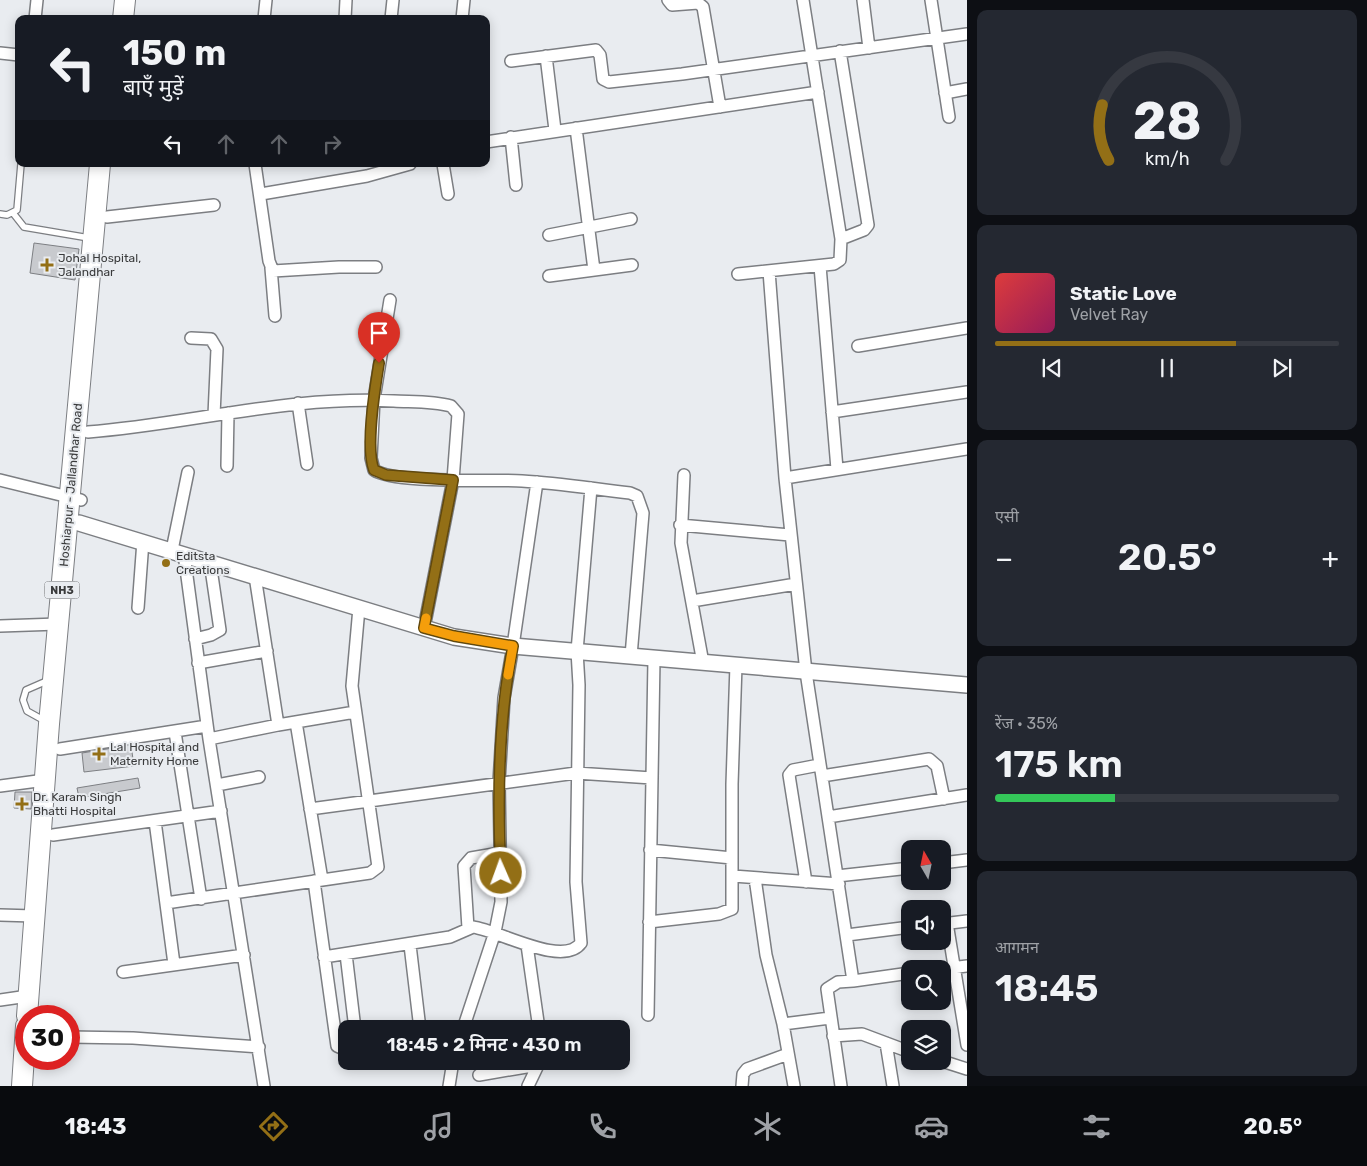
<!DOCTYPE html>
<html lang="hi">
<head>
<meta charset="utf-8">
<style>
  :root { --surface:#171b24; --page:#242831; --text:#f1f3f6; --muted:#9ea1a6; --line:#363941; --accent:#936f16 }
  body { margin:0; font-family:Rubik,"Noto Sans Devanagari",sans-serif; background:var(--page); color:var(--text); height:100vh; display:flex; flex-direction:column; font-size:19px; white-space:nowrap }
  * { box-sizing:border-box; margin:0 }
  p { font-size:16px; color:var(--muted) }
  .icon { flex:none; width:28px; height:28px; fill:none; stroke:currentColor; stroke-width:2; stroke-linecap:round; stroke-linejoin:round }
  .map { position:relative; flex:1; overflow:hidden }
  .sheet { display:flex; flex-direction:column; gap:10px; padding:10px; background:#0d0f14; width:400px }
  .sheet>* { flex:none }
  .guide { position:absolute; left:15px; top:15px; width:475px; height:152px; border-radius:10px; box-shadow:0 2px 12px #0003; background:#171b24; color:var(--text); overflow:hidden }
  .needle { width:32px; rotate:351deg }
  .controls { position:absolute; left:901px; top:840px; display:grid; gap:10px }
  .controls a { display:grid; place-items:center; width:50px; height:50px; border-radius:10px; background:var(--surface); box-shadow:0 2px 12px #0003; font-size:25px }
  .speed { position:absolute; left:15px; top:1005px; display:flex; gap:10px; font-size:25px; font-weight:700; text-align:center }
  .speed>* { display:grid; place-content:center; width:65px; height:65px; border-radius:50%; background:var(--surface); box-shadow:0 2px 12px #0003; line-height:1 }
  .speed .limit { border:8px solid #d22; background:#fff; color:#111 }
  .pin { position:absolute; display:grid; place-items:center; width:42px; height:42px; color:#fff; margin:-51px -21px; border-radius:50% 50% 50% 0; rotate:-45deg; box-shadow:0 0 5px #0007 }
  .pin .icon { rotate:45deg }
  .me { position:absolute; width:55px; margin:-28px; rotate:358deg; stroke-linejoin:round; filter:drop-shadow(0 0 4px #0008) }
  .turn { display:flex; align-items:center; gap:18px; height:105px; padding:0 25px; font-size:22px }
  .turn .icon { width:65px; height:65px; stroke-width:2.5 }
  .turn b { display:block; font-size:35px; line-height:42px }
  .lanes { display:flex; align-items:center; height:48px; padding:0 25px; background:#0003; justify-content:center; gap:25px; direction:ltr }
  .lanes .off { opacity:.35 }
  .big { font-size:38px; font-weight:600; line-height:1.1 }
  .sheet .card { flex:1; display:flex; flex-direction:column; justify-content:center; gap:8px; min-width:0; padding:0 18px; border-radius:10px; background:var(--page) }
  .sheet .dial { align-items:center; gap:0 }
  .dial svg { height:130px; overflow:visible; fill:none; stroke:var(--line); stroke-width:7; stroke-linecap:round; text-anchor:middle }
  .dial text { fill:var(--text); stroke:none }
  .song { display:flex; align-items:center; gap:15px }
  .cover { width:60px; height:60px; border-radius:8px; background:linear-gradient(135deg,hsl(0 70% 55%),hsl(330 70% 35%)) }
  .played { height:5px; border-radius:2px; background:linear-gradient(90deg,var(--accent) 70%,var(--line) 70%) }
  .keys { display:flex; justify-content:space-around; direction:ltr }
  .heat { display:flex; justify-content:space-between; align-items:center; font-size:28px; direction:ltr }
  .charge { height:8px; border-radius:4px; background:linear-gradient(90deg,#34c759 35%,var(--line) 0) }
  .trip { position:absolute; left:338px; top:1020px; width:292px; height:50px; border-radius:10px; background:var(--surface); box-shadow:0 2px 12px #0003; font-weight:600; line-height:50px; text-align:center }
  .tab-bar { display:flex; height:80px; justify-content:space-around; align-items:center; background:#090b0e; color:var(--muted) }
  .tab-bar .icon { width:35px; height:35px }
  .tab-bar .active { color:var(--accent) }
  .tab-bar b { font-size:22px; color:var(--text) }
  main { display:flex; flex:1; min-height:0 }
  .map>svg:first-child { display:block }
  .building { fill:#c8cace; stroke:#7d7f83 }
  .lines { fill:none; stroke-linecap:round; stroke-linejoin:round }
  .service-casing { stroke:#7c7e82; stroke-width:8 }
  .minor-casing { stroke:#7c7e82; stroke-width:14 }
  .tertiary-casing { stroke:#7c7e82; stroke-width:18 }
  .trunk-casing { stroke:#7c7e82; stroke-width:22 }
  .service { stroke:#fff; stroke-width:5.5 }
  .minor { stroke:#fff; stroke-width:11 }
  .tertiary { stroke:#fff; stroke-width:15 }
  .trunk { stroke:#fff; stroke-width:20 }
  .route-casing { stroke:#60480e; stroke-width:12 }
  .route { stroke:#936f16; stroke-width:9 }
  .slow { stroke:#f59e0b; stroke-width:9 }
  .poi-dot { fill:#936f16; stroke:#e9ecf0; stroke-width:2 }
  .labels { text-anchor:middle; stroke-width:4; stroke-linejoin:round; paint-order:stroke }
  .shield { fill:#e9ecf0; stroke:#6e7072; stroke-width:1 }
  .shield-label { font-size:11px; font-weight:bold; fill:#3a3b3c }
  .poi-label { font-size:12px; fill:#3a3b3c; stroke:#e9ecf0; text-anchor:start }
  .street-label { font-size:12px; fill:#3a3b3c; stroke:#e9ecf0 }
</style>
</head>
<body>
<main>
<div class="map">
<svg width="967" height="1086" viewBox="0 0 967 1086">
  <rect width="100%" height="100%" fill="#e9ecf0"/>
  <!-- building -->
  <path class="building" d="M34,243L79,249L75,280L30,273Z
    M131,745L134,766L84,772L82,753Z
    M138,778L140,788L79,798L77,788Z
    M15,792H32L31,809L14,808Z"/>
  <g class="lines">
    <defs>
      <path id="service" d="M13,213L24,227L89,238
        M0,214L7,215L17,210L21,164
        M45,721L27,711L23,700L26,690L49,680"/>
      <path id="minor" d="M668,0L672,5L698,3L703,7L720,107
        M803,0L841,239
        M863,0L869,48
        M931,0L949,117
        M35,19L37,0
        M264,19L266,0
        M345,19L346,0
        M391,19L393,0
        M462,19L464,0
        M0,53L19,55
        M546,56L555,130
        M511,61L596,50L600,55L603,79L609,82L682,74L967,34
        M945,93L967,89
        M576,128L594,270
        M511,137L516,185
        M486,142L818,92
        M255,164L269,261L273,271L339,267H376
        M443,164L448,194
        M261,194L367,176L410,164
        M107,217L214,205
        M549,235L631,219
        M820,266L837,469
        M271,268L275,316
        M769,271L785,478L967,449
        M738,274L834,264L840,260L841,239L864,230L868,225L840,51
        M549,276L632,265
        M390,300L374,399L371,458L374,470C394,484 493,479 522,481C558,483 594,489 630,493L637,496L643,513L631,656
        M191,338L211,339L217,349L214,415
        M858,346L967,328
        M298,403L307,464
        M832,412L967,392
        M88,432C190,424 291,395 394,401C413,402 433,401 451,406L458,414L453,480L424,628
        M227,466L228,413
        M684,475L681,543L703,663
        M785,478L806,672L853,981L910,973
        M0,480L81,500
        M680,525L790,535
        M172,550L188,472
        M184,554L209,739L264,1086
        M255,576L278,725
        M692,601L796,584
        M138,608L143,541
        M0,626L58,624
        M195,639L211,635L220,630L210,562
        M198,663L267,651
        M296,722L322,880
        M175,732L201,899
        M209,739L278,725L355,712
        M60,749L207,726
        M822,776L929,759L937,766L944,799
        M217,785L259,777
        M0,786L45,780
        M310,809L576,773L652,778
        M828,817L967,795
        M155,821L174,964
        M53,835L221,811
        M650,850L732,858
        M942,863L967,860
        M733,876L839,884
        M837,876L910,868
        M755,878L766,955L783,1024L794,1086
        M314,881L336,1039L337,1046L346,1050
        M806,882L789,775L793,770L819,765
        M166,903L370,873L378,867L352,686L359,608
        M0,915L34,916
        M649,922L719,914L732,909V784L736,665
        M947,923L967,1045
        M942,924L967,921
        M468,928L464,866L471,858L500,853
        M847,935L910,927
        M410,945L420,1029
        M527,945L539,1029
        M346,954L355,1029
        M324,957L450,937L473,927C498,930 563,968 581,943L576,882L579,685L577,651L591,488
        M942,969L967,966
        M123,972L244,955
        M0,1000L28,996
        M648,1015L654,659
        M783,1024L830,1018
        M463,1029L495,932L501,902L499,782L504,698L513,646L537,482
        M833,1036L862,1034L910,1052
        M69,1037L133,1038L259,1047
        M886,1043L893,1086
        M942,1061L967,1069
        M479,1075L538,1065
        M449,1086L453,1061
        M528,1086L540,1061
        M742,1086L743,1074L747,1069L788,1054
        M841,1086L827,989L838,982L853,981"/>
      <path id="tertiary" d="M79,523L454,637L513,646L967,685"/>
      <path id="trunk" d="M123,19L125,0
        M27,1016L49,724L100,164
        M22,1086L26,1026"/>
    </defs>
    <!-- service casing -->
    <use href="#service" class="service-casing"/>
    <!-- minor casing -->
    <use href="#minor" class="minor-casing"/>
    <!-- tertiary casing -->
    <use href="#tertiary" class="tertiary-casing"/>
    <!-- trunk casing -->
    <use href="#trunk" class="trunk-casing"/>
    <!-- service -->
    <use href="#service" class="service"/>
    <!-- minor -->
    <use href="#minor" class="minor"/>
    <!-- tertiary -->
    <use href="#tertiary" class="tertiary"/>
    <!-- trunk -->
    <use href="#trunk" class="trunk"/>
  </g>
  <g class="lines">
    <defs>
      <path id="route" d="M379,363C375,388 365,447 374,470L386,475L453,480L424,628L454,636L513,646C498,720 497,797 501,873"/>
    </defs>
    <!-- route casing -->
    <use href="#route" class="route-casing"/>
    <!-- route -->
    <use href="#route" class="route"/>
    <!-- slow -->
    <path class="slow" d="M426,618L424,628L454,636L513,646L508,675"/>
  </g>
  <!-- markers -->
  <g class="poi-dot">
    <path d="M44.5 257.5h5v5h5v5h-5v5h-5v-5h-5v-5h5z"/>
    <circle cx="166" cy="563" r="5"/>
    <path d="M96.5 746.5h5v5h5v5h-5v5h-5v-5h-5v-5h5z"/>
    <path d="M19.5 796.5h5v5h5v5h-5v5h-5v-5h-5v-5h5z"/>
  </g>
  <g class="labels">
    <!-- shield labels -->
    <rect class="shield" x="44.5" y="581.5" width="35" height="17" rx="4"/>
    <g class="shield-label">
      <text x="62" y="594">NH3</text>
    </g>
    <!-- poi labels -->
    <g class="poi-label">
      <text x="58" y="262">Johal Hospital,<tspan x="58" dy="14">Jalandhar</tspan></text>
      <text x="176" y="560">Editsta<tspan x="176" dy="14">Creations</tspan></text>
      <text x="110" y="751">Lal Hospital and<tspan x="110" dy="14">Maternity Home</tspan></text>
      <text x="33" y="801">Dr. Karam Singh<tspan x="33" dy="14">Bhatti Hospital</tspan></text>
    </g>
    <!-- street labels -->
    <g class="street-label">
      <text transform="translate(71 485) rotate(-85)" y="4">Hoshiarpur - Jallandhar Road</text>
    </g>
  </g>
</svg>
<div class="controls">
<a><svg class="needle" viewBox="-14 -14 28 28"><path d="M0-13l5 13h-10z" fill="#e53935"/><path d="M0 13l5-13h-10z" fill="#9ea1a6"/></svg></a>
<a><svg class="icon" aria-label="sound" viewBox="0 0 24 24"><path d="M4 9h4l5-4v14l-5-4H4zM17 9q2 3 0 6"/></svg></a>
<a><svg class="icon" aria-label="search" viewBox="0 0 24 24"><circle cx="10" cy="10" r="6"/><path d="M15 15l6 6"/></svg></a>
<a><svg class="icon" aria-label="layers" viewBox="0 0 24 24"><path d="M12 4l9 5-9 5-9-5zM3 14l9 5 9-5"/></svg></a>
</div>
<div class="speed"><div class="limit">30</div></div>
<div class="pin" style="left:379px;top:363px;background:#d93025"><svg class="icon" aria-label="arrive" viewBox="0 0 24 24"><path d="M6 21V4h12l-3 4 3 4H6"/></svg></div>
<svg class="me" style="left:501px;top:873px" viewBox="-20 -20 40 40"><circle r="17" fill="#936f16" stroke="#fff" stroke-width="3"/><path d="M0-11L8 9 0 5-8 9z" fill="#fff"/></svg>
<div class="trip">18:45 · 2 मिनट · 430 m</div>
<div class="guide">
<div class="turn"><svg class="icon" aria-label="left" viewBox="0 0 24 24"><path d="M17 20v-9H6M10 6l-5 5 5 5"/></svg><div><b>150 m</b>बाएँ मुड़ें</div></div>
<div class="lanes"><svg class="icon" aria-label="left" viewBox="0 0 24 24"><path d="M17 20v-9H6M10 6l-5 5 5 5"/></svg><svg class="icon off" aria-label="ahead" viewBox="0 0 24 24"><path d="M12 20V5M6 11l6-6 6 6"/></svg><svg class="icon off" aria-label="ahead" viewBox="0 0 24 24"><path d="M12 20V5M6 11l6-6 6 6"/></svg><svg class="icon off" aria-label="right" viewBox="0 0 24 24"><path d="M7 20v-9h11M14 6l5 5-5 5"/></svg></div>
</div>
</div>
<section class="sheet">
<div class="card dial"><svg viewBox="0 0 100 80">
<path d="M14 69A42 42 0 1 1 86 69"/>
<path d="M14 69A42 42 0 0 1 10 35" stroke="#936f16"/>
<text x="50" y="56" font-size="32" font-weight="700">28</text>
<text x="50" y="72" font-size="11">km/h</text>
</svg></div>
<div class="card">
<div class="song"><i class="cover"></i><div><b>Static Love</b><p>Velvet Ray</p></div></div>
<div class="played"></div>
<div class="keys"><svg class="icon" aria-label="previous" viewBox="0 0 24 24"><path d="M18 5L8 12l10 7zM5 5v14"/></svg><svg class="icon" aria-label="pause" viewBox="0 0 24 24"><path d="M8 5v14M16 5v14"/></svg><svg class="icon" aria-label="next" viewBox="0 0 24 24"><path d="M6 5l10 7-10 7zM19 5v14"/></svg></div>
</div>
<div class="card"><p>एसी</p>
<div class="heat"><a>−</a><b class="big">20.5°</b><a>+</a></div>
</div>
<div class="card"><p>रेंज · 35%</p><b class="big">175 km</b><div class="charge"></div></div>
<div class="card"><p>आगमन</p><b class="big">18:45</b></div>
</section>
</main>
<nav class="tab-bar">
<b>18:43</b>
<svg class="icon active" aria-label="directions" viewBox="0 0 24 24"><path d="M12 3l9 9-9 9-9-9zM9 14v-3h6M13 9l2 2-2 2"/></svg>
<svg class="icon" aria-label="music" viewBox="0 0 24 24"><path d="M9 18V5l10-2v13"/><circle cx="6" cy="18" r="3"/><circle cx="16" cy="16" r="3"/></svg>
<svg class="icon" aria-label="phone" viewBox="0 0 24 24"><path d="M5 4h4l2 5-3 2q2 4 5 5l2-3 5 2v4C11 20 4 13 5 4z"/></svg>
<svg class="icon" aria-label="climate" viewBox="0 0 24 24"><path d="M12 3v18M4 7l16 10M4 17L20 7"/></svg>
<svg class="icon" aria-label="car" viewBox="0 0 24 24"><path d="M5 17H2v-5l4-1 3-4h7l3 4 3 1v5h-3M9 17h6M6 11h13"/><circle cx="7" cy="17" r="2"/><circle cx="17" cy="17" r="2"/></svg>
<svg class="icon" aria-label="filters" viewBox="0 0 24 24"><path d="M4 7h16M4 17h16"/><circle cx="9" cy="7" r="2"/><circle cx="15" cy="17" r="2"/></svg>
<b>20.5°</b>
</nav>
</body>
</html>
